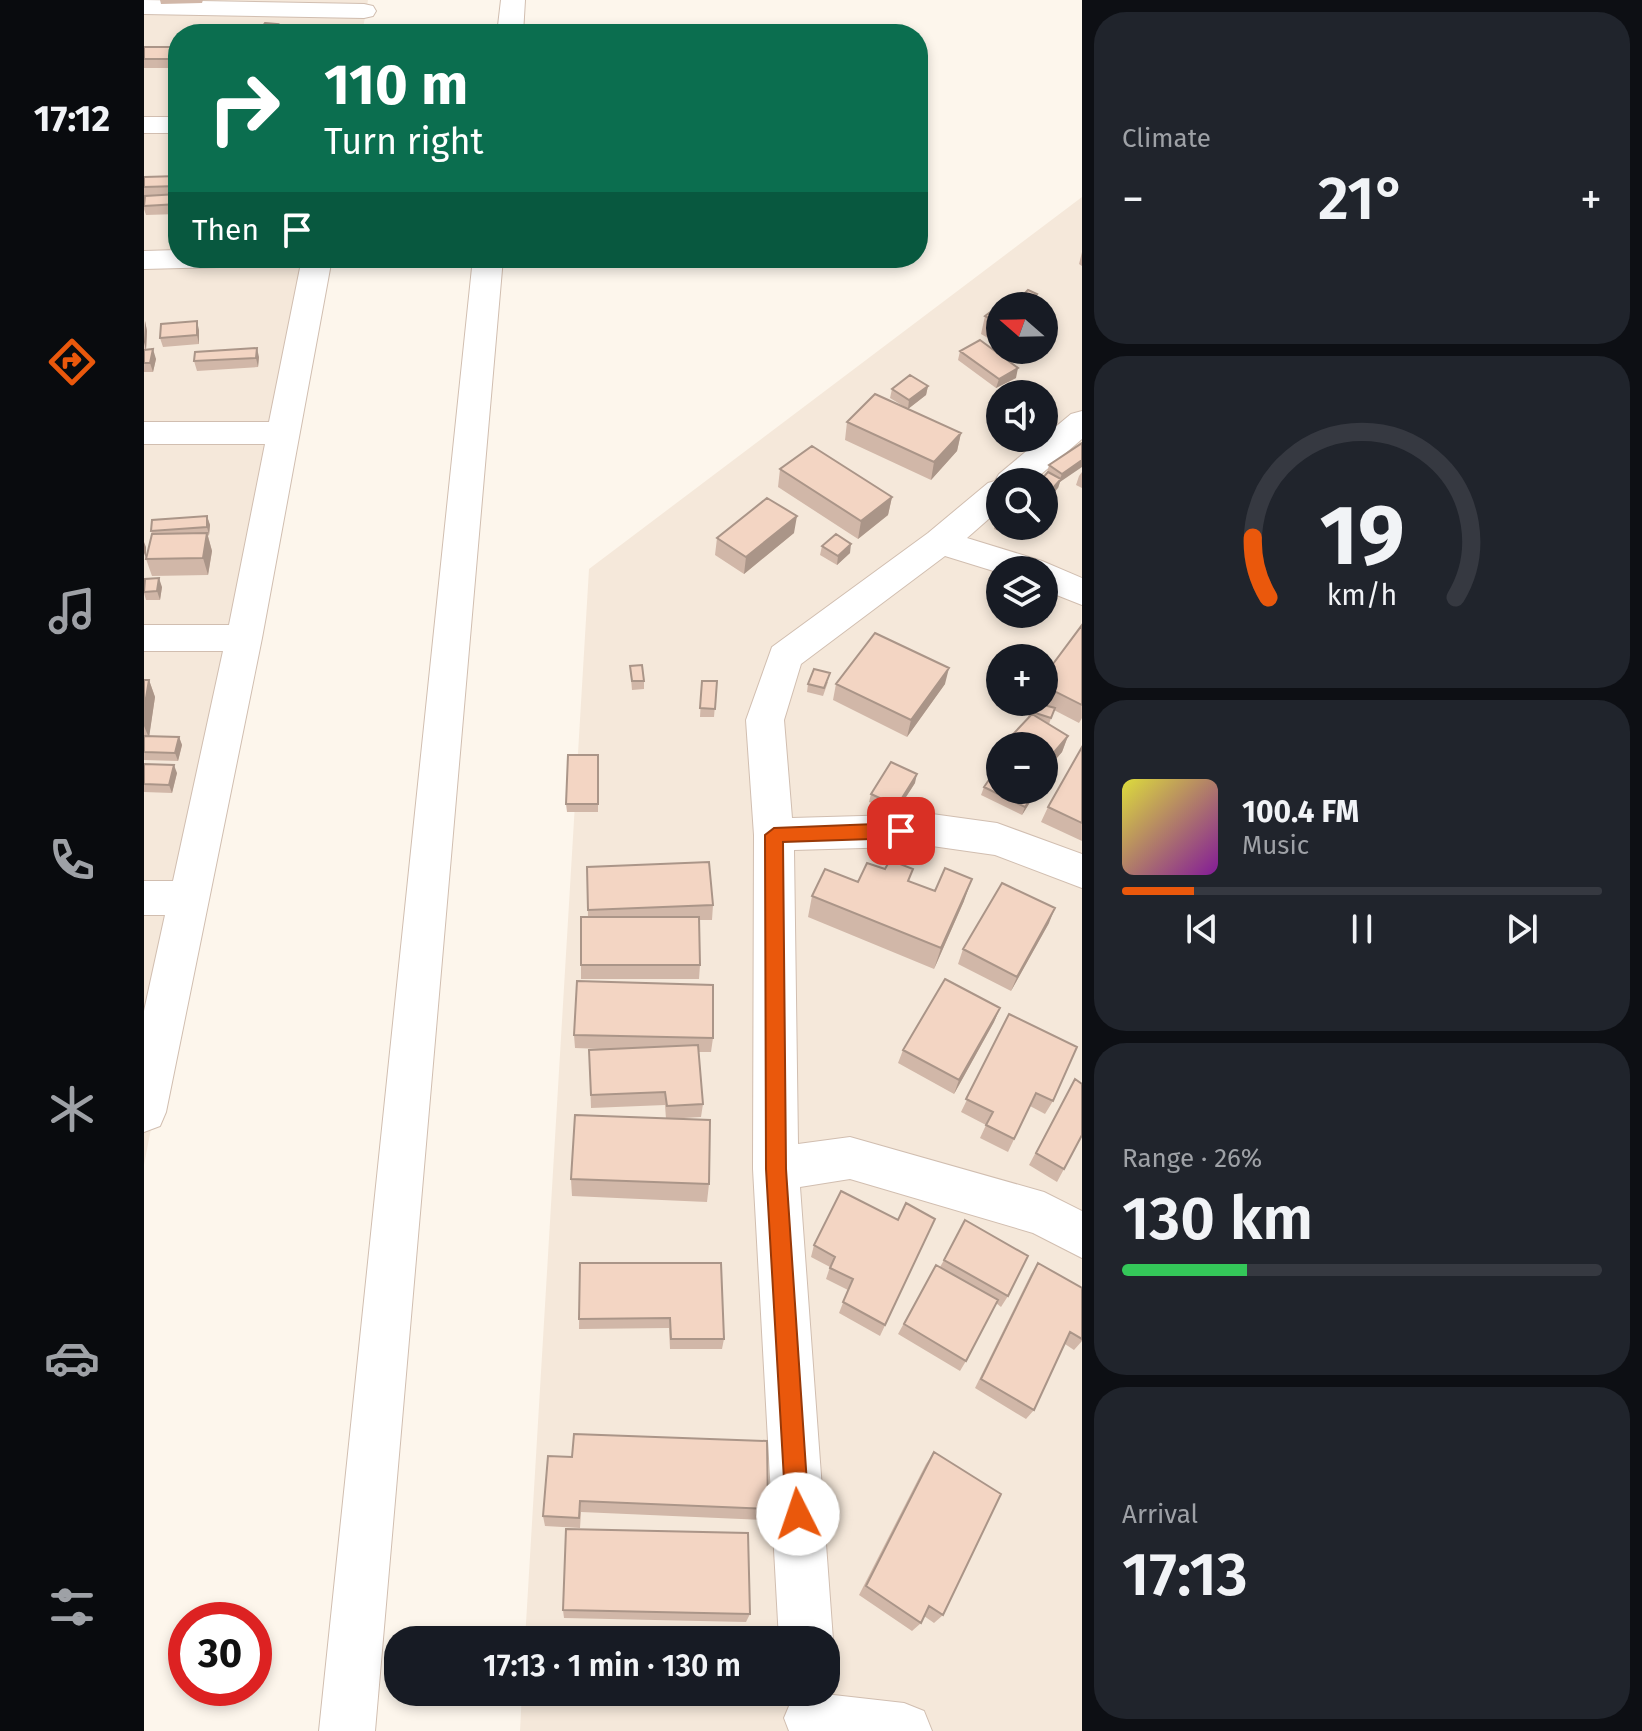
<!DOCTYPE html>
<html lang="en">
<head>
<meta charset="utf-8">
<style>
  :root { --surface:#171b24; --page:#20242c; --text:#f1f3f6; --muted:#9ea1a6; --line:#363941; --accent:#ea580c }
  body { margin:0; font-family:"Fira Sans",sans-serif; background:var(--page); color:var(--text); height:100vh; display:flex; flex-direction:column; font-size:30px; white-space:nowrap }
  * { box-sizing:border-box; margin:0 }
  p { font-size:26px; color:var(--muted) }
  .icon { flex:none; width:44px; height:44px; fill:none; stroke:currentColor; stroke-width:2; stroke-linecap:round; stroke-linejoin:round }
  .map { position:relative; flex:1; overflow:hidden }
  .panel { display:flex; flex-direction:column; gap:12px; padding:12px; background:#0d0f14; width:560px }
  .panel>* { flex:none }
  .guide { position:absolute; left:24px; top:24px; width:760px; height:244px; border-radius:32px; box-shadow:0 4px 12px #0003; background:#0b6e4f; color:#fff; overflow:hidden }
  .needle { width:52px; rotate:290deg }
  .controls { position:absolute; left:842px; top:292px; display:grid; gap:16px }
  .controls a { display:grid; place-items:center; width:72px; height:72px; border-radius:50%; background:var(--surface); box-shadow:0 4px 12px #0003; font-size:40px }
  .speed { position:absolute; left:24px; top:1602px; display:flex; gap:16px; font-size:40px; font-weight:700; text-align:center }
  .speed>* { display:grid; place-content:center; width:104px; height:104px; border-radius:50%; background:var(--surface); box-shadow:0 4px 12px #0003; line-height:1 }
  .speed .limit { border:12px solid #d22; background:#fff; color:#111 }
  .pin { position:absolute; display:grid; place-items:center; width:68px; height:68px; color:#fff; margin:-34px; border-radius:16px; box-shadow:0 4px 12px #0006 }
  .me { position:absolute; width:88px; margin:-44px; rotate:356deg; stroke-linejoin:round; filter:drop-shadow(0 0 6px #0008) }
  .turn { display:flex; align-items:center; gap:28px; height:168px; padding:0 24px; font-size:36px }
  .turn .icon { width:104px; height:104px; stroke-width:2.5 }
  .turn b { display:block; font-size:56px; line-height:68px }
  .then { display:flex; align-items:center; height:76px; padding:0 24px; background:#0003; gap:16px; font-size:30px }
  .big { font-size:60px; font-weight:600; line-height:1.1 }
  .panel .card { flex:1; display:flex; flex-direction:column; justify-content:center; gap:12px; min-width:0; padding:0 28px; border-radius:32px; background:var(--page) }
  .panel .dial { align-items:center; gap:0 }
  .dial svg { height:208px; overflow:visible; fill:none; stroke:var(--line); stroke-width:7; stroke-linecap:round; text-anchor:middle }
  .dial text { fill:var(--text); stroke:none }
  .song { display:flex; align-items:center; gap:24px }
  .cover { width:96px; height:96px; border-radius:12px; background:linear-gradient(135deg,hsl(60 70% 55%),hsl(290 70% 35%)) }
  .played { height:8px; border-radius:4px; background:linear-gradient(90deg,var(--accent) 15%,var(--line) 15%) }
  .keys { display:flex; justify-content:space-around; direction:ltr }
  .heat { display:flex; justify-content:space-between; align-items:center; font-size:44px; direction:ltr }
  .charge { height:12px; border-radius:6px; background:linear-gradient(90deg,#34c759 26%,var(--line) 0) }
  .trip { position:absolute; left:240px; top:1626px; width:456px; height:80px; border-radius:32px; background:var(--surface); box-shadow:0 4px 12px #0003; font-weight:600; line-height:80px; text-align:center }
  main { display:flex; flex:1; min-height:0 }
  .tabs { display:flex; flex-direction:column; width:144px; justify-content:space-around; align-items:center; background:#090b0e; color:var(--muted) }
  .tabs .icon { width:56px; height:56px }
  .tabs .current { color:var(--accent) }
  .tabs b { font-size:36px; color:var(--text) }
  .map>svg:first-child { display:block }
  .residential { fill:#f5e8da; fill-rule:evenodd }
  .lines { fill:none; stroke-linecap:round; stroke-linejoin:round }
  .minor-casing { stroke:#d1beb0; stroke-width:2 }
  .minor { fill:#fff; fill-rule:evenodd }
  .wall { fill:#d1b7a8 }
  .shaded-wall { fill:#aa9588 }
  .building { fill:#f3d5c3; stroke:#aa9588; stroke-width:2 }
  .route { fill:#ea580c; stroke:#983908; stroke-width:2 }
</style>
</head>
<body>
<main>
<nav class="tabs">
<b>17:12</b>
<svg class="icon current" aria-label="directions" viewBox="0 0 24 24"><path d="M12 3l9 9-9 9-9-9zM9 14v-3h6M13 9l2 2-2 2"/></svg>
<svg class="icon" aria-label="music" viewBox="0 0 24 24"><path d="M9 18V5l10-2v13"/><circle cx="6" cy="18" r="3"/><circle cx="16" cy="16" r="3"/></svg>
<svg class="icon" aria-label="phone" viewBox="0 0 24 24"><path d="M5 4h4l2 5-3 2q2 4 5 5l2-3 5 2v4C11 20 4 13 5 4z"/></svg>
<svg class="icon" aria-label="climate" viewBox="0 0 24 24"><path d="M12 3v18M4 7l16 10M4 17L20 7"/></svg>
<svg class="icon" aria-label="car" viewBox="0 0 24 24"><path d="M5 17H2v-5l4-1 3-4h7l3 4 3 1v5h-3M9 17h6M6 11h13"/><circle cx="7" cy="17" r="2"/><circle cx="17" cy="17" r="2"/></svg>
<svg class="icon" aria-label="filters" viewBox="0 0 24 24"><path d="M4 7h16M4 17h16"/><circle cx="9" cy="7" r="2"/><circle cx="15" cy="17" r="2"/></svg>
</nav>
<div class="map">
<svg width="938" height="1731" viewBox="0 0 938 1731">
  <rect width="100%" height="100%" fill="#fdf6ec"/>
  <!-- residential -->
  <path class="residential" d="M0,0H224L218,34H34V258H175L0,1165Z
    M938,197V1731H376L378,1692H682V1640H381L445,569ZM856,306H900V350H856ZM856,394H900V438H856ZM856,482H900V526H856ZM856,570H900V614H856ZM856,658H900V702H856ZM856,746H900V790H856Z"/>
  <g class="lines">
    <defs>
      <path id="minor" d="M0,0L220,4L229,6L232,11L229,16L220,18L0,14Z
        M357,0H381L379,34H353Z
        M0,117H34V133H0Z
        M34,250V258H91L86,264L76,267L0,269V251Z
        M158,258H188L118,638L22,1112L16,1126L0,1132V1011L21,915H0V881H29L79,651H0V625H85L121,444H0V422H125Z
        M329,258H359L231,1731H175Z
        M938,411V439L888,482H856V509L823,538L898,561L938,578V605L900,590V570H856V573L801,556L657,664L640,720L648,818L788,814L853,823L938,854V888L851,855L788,846L650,850L654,1144L706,1137L900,1192L938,1211V1258L889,1233L706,1179L656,1187L689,1640L682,1656V1640H635L609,1169L610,835L602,720L628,647L784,533L844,483L851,481L855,474L927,414Z
        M663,1692L760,1703L780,1711L788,1731H645L640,1718L648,1699Z"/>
    </defs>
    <!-- minor casing -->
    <use href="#minor" class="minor-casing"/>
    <!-- minor -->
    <use href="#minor" class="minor"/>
  </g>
  <!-- wall -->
  <path class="wall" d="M16,0H59L58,3L17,4Z
    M0,47H34L33,68H0Z
    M34,176V214L2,215L0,209V177Z
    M938,252V266L935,264Z
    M856,306V345L837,334L841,316Z
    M1,321L3,331L2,350L12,359L9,372H0Z
    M55,330V344L19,347L16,338Z
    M865,350H884L876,356Z
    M816,351L872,378L852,388L814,360Z
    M115,357L114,367L53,371L50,361Z
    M784,386L782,395L764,409L746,398L748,389Z
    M703,422L817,433L813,451L787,480L701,440Z
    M938,443L916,482L914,488L903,473L905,465Z
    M636,469L748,497L744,515L714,539L634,487Z
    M938,472V488L932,485L935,476Z
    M856,515V526H872L866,535L850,529L852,520Z
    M63,516L66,525L65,535L64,536L68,551L64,575L8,576L2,559L8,534L7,531Z
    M650,533L600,574L571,555L573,538Z
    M678,546L706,553L693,565L676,555Z
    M0,587H18L16,600H2L0,593Z
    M938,625V718L935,723L910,710L905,724L924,736L918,752L900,773V746L883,720L889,702H900V676Z
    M486,666L500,681V689L488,690Z
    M0,680H5L11,697L5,736L35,737L38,745L34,761L0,760Z
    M558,681H573L570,717H556Z
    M684,682L679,696L663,692L664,684Z
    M692,684H801L763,737L689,700Z
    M938,747V841L897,822L904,807Z
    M856,748V790L892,791L888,799L878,815L837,795L840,787L850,772L846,770L851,754Z
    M454,755V812H423L422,804Z
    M0,764L33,773L28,793L0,792Z
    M771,783L751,814L725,802L727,794Z
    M443,867L569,905L568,920H555L556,965L555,979H437V965L444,917Z
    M714,882H766L820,901L790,969L664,917L668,896Z
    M905,923L867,991L814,964L819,949Z
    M856,1008L850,1022L810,1094L754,1063L759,1050Z
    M865,1014L909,1101L901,1114L886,1106L864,1152L836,1138L842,1125L817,1112Z
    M430,1035L569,1038L567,1052H555L559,1104L557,1117L523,1119L565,1184L563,1202L428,1196L427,1179L522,1119L521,1105L447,1108L445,1050L458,1049L431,1048Z
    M931,1079L920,1169L913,1182L885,1165Z
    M791,1219L736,1336L695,1313L704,1290L682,1279L686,1267L667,1257L670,1245L754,1220Z
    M800,1260L864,1296L857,1307L852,1303L822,1361L816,1371L754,1334L792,1265L796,1267Z
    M436,1263L580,1339L578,1349H526L525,1328L435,1329Z
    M894,1263L938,1288V1341L930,1350L921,1344L890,1410L882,1419L831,1388L887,1274Z
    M790,1452L799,1615L790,1623L780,1616L777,1623L768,1631L715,1595L782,1464Z
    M404,1456L624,1509L620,1520L437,1512L436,1528L401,1526L399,1516Z
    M419,1610L606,1614L602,1622L420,1618Z"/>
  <!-- shaded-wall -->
  <path class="shaded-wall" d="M134,24L135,33L128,34V33Z
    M34,50V65L33,68L31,59Z
    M893,294L891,303L887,306H881Z
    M1,321L3,331L2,350L0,342Z
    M53,321L55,330V344L53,335Z
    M113,348L115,357L114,367L112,358Z
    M9,349L12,359L9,372L6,363Z
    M874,368L872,378L852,388L855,379Z
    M784,386L782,395L764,409L765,400Z
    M817,433L813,451L787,480L790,462Z
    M938,460V467L916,482L914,488L900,504V498L915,481L918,474Z
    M748,497L744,515L714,539L717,521Z
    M63,516L66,525L65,535L63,527Z
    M653,516L650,533L600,574L602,557Z
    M63,533L68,551L64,575L59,558Z
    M0,542L2,547V558L0,553Z
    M707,544L706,553L693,565L694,556Z
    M15,578L18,587L16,600L13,591Z
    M805,668L801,684L763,737L767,720Z
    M5,680L11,697L5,738L0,726V710Z
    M924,736L918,752L900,773V764Z
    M35,737L38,745L34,761L31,753Z
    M30,765L33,773L28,793L25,785Z
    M773,774L771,783L751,814L753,806Z
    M892,791L888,799L878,815L881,807Z
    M828,879L820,901L790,969L797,948Z
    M911,908L905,923L867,991L873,977Z
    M856,1008L850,1022L810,1094L815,1080Z"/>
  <!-- building -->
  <path class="building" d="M121,23L134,24L128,33L115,32Z
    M0,47H34V50L31,59H0Z
    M34,176V186L0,187V177Z
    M34,194V204L0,206L1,196Z
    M884,290L893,294L881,306L872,302Z
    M861,301L870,306H856V324L841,316Z
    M53,321V335L16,338L17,324Z
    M836,340L874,368L855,379L816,351Z
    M113,348L112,358L50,361L51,352Z
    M9,349L6,363H0V350Z
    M766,375L784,386L765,400L748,389Z
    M731,394L817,433L790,462L703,422Z
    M938,443V460L918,474L905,465Z
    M668,446L748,497L717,521L636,469Z
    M904,472L917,479L900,498V482H895Z
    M623,498L653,516L602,557L573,538Z
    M63,516V527L7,531L8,520Z
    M63,533L59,558L2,559L8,534Z
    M692,534L707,544L694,556L678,546Z
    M15,578L13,591L0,592L1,579Z
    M938,625V705L900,686V676Z
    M731,633L805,668L767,720L692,684Z
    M498,665L500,681H488L486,666Z
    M670,669L686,673L680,688L664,684Z
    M0,680H5L0,710Z
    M558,681H573L571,709L556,708Z
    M889,702L911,708L907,718L885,711Z
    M888,714L924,736L900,764V746H858Z
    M0,736L35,737L31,753L0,752Z
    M938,747V823L904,807Z
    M856,748V757L851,754Z
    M424,755H454V804H422Z
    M747,762L773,774L753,806L727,794Z
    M0,764L30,765L25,785L0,784Z
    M851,771L856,774V790H889L892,791L881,807L840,787Z
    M746,860L769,869L764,881L791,891L801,868L828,879L797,948L668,896L681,869L714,882L723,863L741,869Z
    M565,862L569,905L444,910L443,867Z
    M858,883L911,908L873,977L819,949Z
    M437,917H555L556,965H437Z
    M801,979L856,1008L815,1080L759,1050Z
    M433,981L569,985V1038L430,1035Z
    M865,1014L933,1047L909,1101L892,1093L870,1139L842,1125L849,1112L822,1099Z
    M554,1045L559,1104L523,1106L521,1092L447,1095L445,1050Z
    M931,1079L938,1084V1135L920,1169L892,1153Z
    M431,1115L566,1120L565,1184L427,1179Z
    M697,1191L754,1220L762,1203L791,1219L741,1325L699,1302L709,1279L686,1268L691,1257L670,1245Z
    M821,1220L884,1256L864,1296L800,1260Z
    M436,1263H577L580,1339H527L526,1318L435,1319Z
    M894,1263L938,1288V1339L926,1332L890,1410L837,1379Z
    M792,1265L854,1300L822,1361L760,1324Z
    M430,1434L623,1441L624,1509L436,1501L435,1518L399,1516L404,1456L428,1457Z
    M790,1452L857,1494L799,1615L785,1606L777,1623L722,1586Z
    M422,1529L604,1533L606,1614L419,1610Z"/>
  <!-- route -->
  <path class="route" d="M757,823L766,831L757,838L639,842L642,1169L665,1514L662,1522L654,1526L646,1522L642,1514L622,1169L621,835L630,828Z"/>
</svg>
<div class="controls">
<a><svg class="needle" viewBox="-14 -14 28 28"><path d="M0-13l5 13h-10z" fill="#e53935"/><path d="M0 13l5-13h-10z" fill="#9ea1a6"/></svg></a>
<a><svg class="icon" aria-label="sound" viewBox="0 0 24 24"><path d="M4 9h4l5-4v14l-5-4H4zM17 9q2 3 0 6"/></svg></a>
<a><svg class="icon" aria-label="search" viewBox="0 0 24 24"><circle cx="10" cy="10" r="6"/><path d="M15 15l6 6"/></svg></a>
<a><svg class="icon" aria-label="layers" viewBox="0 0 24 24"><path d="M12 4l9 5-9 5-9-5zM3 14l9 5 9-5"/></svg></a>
<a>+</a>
<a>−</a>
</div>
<div class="speed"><div class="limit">30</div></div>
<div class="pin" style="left:757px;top:831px;background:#d93025"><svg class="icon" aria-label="arrive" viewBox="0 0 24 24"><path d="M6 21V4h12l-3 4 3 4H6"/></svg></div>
<svg class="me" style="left:654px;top:1514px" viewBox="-20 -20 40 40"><circle r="19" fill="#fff"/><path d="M0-13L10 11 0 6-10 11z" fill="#ea580c"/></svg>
<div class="trip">17:13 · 1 min · 130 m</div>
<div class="guide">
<div class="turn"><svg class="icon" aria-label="right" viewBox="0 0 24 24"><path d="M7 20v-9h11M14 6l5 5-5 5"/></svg><div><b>110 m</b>Turn right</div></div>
<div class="then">Then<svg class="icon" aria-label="arrive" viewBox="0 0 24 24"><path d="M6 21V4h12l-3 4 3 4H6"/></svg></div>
</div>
</div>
<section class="panel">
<div class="card"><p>Climate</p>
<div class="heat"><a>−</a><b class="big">21°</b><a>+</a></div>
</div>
<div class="card dial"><svg viewBox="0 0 100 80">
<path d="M14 69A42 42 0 1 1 86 69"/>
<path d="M14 69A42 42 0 0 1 8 46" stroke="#ea580c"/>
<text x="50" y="56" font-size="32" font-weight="700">19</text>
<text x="50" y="72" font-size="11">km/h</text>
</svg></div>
<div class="card">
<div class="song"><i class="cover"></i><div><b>100.4 FM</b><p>Music</p></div></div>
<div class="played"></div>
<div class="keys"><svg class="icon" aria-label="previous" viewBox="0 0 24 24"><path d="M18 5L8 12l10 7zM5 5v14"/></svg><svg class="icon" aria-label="pause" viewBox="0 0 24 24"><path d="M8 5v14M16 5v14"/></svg><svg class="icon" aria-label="next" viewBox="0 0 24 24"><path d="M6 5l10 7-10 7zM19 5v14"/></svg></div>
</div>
<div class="card"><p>Range · 26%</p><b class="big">130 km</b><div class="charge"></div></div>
<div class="card"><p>Arrival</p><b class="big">17:13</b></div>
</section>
</main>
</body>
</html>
